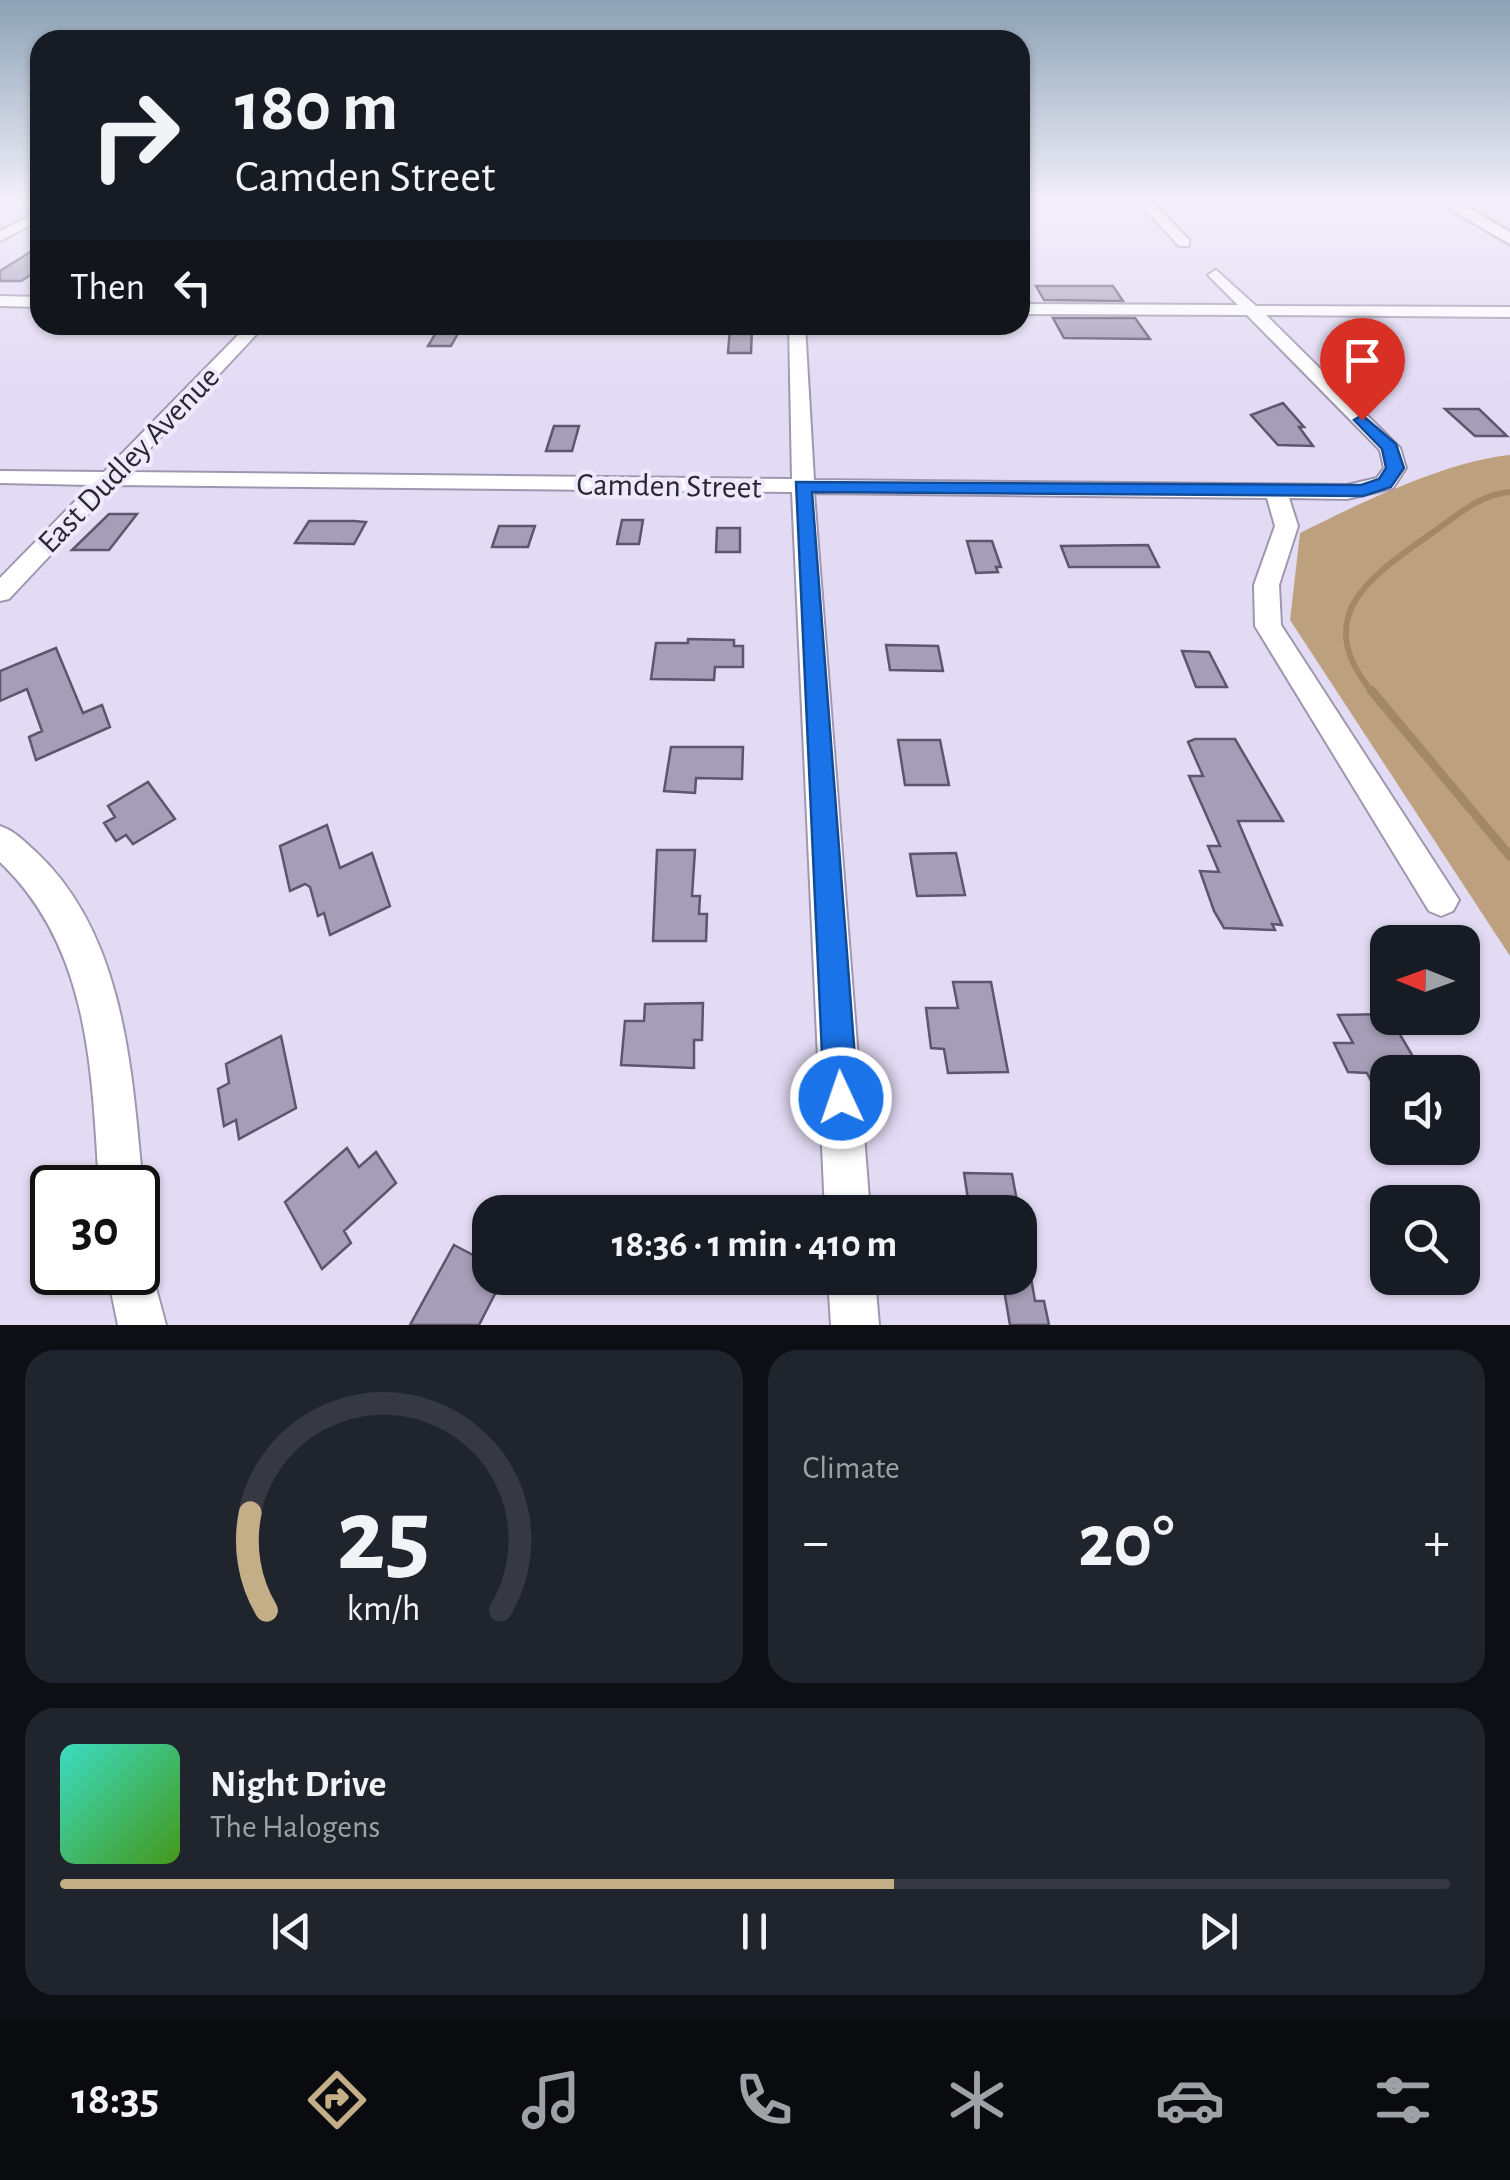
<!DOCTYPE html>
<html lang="en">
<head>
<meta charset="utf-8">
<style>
  :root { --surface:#171b24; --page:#20242c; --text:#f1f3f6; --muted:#9ea1a6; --line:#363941; --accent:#c3ae87 }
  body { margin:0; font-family:"Alegreya Sans",sans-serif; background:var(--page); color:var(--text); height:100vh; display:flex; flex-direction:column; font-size:38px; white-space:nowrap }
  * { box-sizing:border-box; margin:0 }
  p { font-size:32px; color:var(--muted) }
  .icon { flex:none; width:55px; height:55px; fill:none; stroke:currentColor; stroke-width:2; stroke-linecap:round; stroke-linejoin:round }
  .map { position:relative; height:1325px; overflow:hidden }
  .drawer { display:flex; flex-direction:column; gap:25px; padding:25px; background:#0d0f14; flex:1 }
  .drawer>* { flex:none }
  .guide { position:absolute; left:30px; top:30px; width:1000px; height:305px; border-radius:30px; box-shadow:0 2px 8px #0004; background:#171b24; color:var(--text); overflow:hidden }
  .needle { width:65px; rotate:271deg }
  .fabs { position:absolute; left:1370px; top:925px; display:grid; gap:20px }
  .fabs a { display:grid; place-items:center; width:110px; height:110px; border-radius:20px; background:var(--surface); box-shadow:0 2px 8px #0004; font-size:50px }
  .speed { position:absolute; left:30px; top:1165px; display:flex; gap:20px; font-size:50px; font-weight:700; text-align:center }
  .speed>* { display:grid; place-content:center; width:130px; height:130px; border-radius:50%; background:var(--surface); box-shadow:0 2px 8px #0004; line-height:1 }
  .speed .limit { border:5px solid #111; border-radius:15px; background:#fff; color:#111 }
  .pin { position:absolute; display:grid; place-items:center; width:85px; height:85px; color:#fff; margin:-102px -42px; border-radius:50% 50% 50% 0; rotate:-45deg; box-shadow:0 0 10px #0007 }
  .pin .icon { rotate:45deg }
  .me { position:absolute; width:110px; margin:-55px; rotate:357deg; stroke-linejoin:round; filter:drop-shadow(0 0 8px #0008) }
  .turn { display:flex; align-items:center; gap:35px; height:210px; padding:0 40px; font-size:45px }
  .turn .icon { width:130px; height:130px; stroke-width:2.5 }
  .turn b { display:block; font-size:70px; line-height:85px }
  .then { display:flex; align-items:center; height:95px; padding:0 40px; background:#0003; gap:20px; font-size:38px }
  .big { font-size:75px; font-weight:700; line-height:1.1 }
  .drawer .tile { flex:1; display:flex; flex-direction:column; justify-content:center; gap:15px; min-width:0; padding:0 35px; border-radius:30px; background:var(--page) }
  .drawer .dial { align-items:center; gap:0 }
  .dial svg { height:260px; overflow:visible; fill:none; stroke:var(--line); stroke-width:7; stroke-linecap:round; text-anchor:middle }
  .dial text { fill:var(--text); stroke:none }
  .song { display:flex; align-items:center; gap:30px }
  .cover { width:120px; height:120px; border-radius:15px; background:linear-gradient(135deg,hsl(170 70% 55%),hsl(100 70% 35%)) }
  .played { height:10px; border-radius:5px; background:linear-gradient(90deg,var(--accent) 60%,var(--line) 60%) }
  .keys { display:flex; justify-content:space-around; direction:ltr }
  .heat { display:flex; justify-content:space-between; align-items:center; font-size:55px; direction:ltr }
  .drawer .tiles { flex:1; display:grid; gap:25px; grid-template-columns:1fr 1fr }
  .tile:last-child { grid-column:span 2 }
  .trip { position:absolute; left:472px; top:1195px; width:565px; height:100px; border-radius:30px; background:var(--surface); box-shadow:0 2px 8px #0004; font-weight:700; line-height:100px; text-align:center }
  .dock { display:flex; height:160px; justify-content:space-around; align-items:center; background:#090b0e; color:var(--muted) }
  .dock .icon { width:70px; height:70px }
  .dock .on { color:var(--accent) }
  .dock b { font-size:45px; color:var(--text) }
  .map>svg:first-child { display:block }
  .forest { fill:#bda17f }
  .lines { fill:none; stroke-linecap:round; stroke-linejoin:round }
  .stream-far1 { stroke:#a38867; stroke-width:6 }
  .stream { stroke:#a38867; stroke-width:9 }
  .building { fill:#a69eb7; stroke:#5d566c; stroke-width:2.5 }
  .minor-casing { stroke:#9f97af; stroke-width:4 }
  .major-casing { stroke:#9f97af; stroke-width:5 }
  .minor { fill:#fff; fill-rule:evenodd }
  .major { fill:#fff; fill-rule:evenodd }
  .route { fill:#1a73e8; stroke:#114b97; stroke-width:2.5 }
  .labels { text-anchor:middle; stroke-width:8; stroke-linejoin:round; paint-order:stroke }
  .far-street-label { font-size:32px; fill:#2a2731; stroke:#efe9fe }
</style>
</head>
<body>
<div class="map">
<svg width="1510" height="1325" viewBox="0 0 1510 1325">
  <rect width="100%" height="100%" fill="#e3dbf4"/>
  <!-- forest -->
  <path class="forest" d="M1510,455V956L1290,620L1300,533C1358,504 1446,461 1510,455Z"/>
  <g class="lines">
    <!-- stream-far1 -->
    <path class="stream-far1" d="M1373,693C1310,618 1368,578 1429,535C1456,517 1477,495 1510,492"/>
    <!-- stream -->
    <path class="stream" d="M1371,690L1510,856"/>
  </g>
  <!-- building -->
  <path class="building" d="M40,246V269L21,281H0V271Z
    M1036,286H1113L1123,301L1044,300Z
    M1053,318H1135L1150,339L1064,338Z
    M440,326H462L451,346H428Z
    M730,328H752L751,353H728Z
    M1283,403L1304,427H1299L1313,446L1278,445L1251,415Z
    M1445,409H1479L1507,436H1475Z
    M554,426H579L572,451H546Z
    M109,514H137L109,550H72Z
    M622,520H643L639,544H617Z
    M309,521H354L366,522L354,544L295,543Z
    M499,526H535L528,547H492Z
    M717,528H740V552H716Z
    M967,541H992L1001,567H996L998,572L976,573Z
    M1148,545L1159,567H1069L1061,546Z
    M688,639L734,640V646H743V667H715L714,680L651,679L656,643H688Z
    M886,645L938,646L943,671L890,670Z
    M56,648L83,713L102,705L110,727L36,760L29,737L42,731L27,689L0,701V671Z
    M1182,651L1209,652L1227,687H1196Z
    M1195,739H1235L1283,821H1238L1282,925L1272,924L1275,930L1224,928L1214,911L1200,871L1219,872L1208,846H1220L1189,776H1203L1188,742Z
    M898,740H940L949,785H905Z
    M671,747H743L742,779L696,778L695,793L664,791Z
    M148,782L175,819L133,844L126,835L116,841L104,823L115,817L108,806Z
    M327,825L340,868L372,853L390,906L330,935L324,913L318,916L310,887L305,884L290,891L280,846Z
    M657,850H695L692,896H700L699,914H707L706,941H653Z
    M956,853L965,895L917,896L910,854Z
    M953,982H991L1008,1072L948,1073L944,1049L931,1048L926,1008H958Z
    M703,1003L702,1040H694V1068L621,1065L625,1021H644L645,1004Z
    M1388,1014L1422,1072H1388V1114L1367,1073L1348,1072L1334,1043H1353L1338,1015Z
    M281,1036L296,1108L239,1139L236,1120L224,1126L218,1089L229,1083L226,1064Z
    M347,1148L359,1167L376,1152L396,1183L344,1231L351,1243L322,1269L285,1202Z
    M964,1173L1012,1174L1019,1212H970Z
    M454,1245L490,1264V1278H503L479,1325H410Z
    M1002,1278H1031L1035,1301H1044L1049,1325H1010Z"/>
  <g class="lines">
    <defs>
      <path id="minor" d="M1136,199H1149L1189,240V246H1179Z
        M40,211V220L0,241V231Z
        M1216,270L1256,306L1510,307V317L1266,315L1400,448L1406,468L1393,488L1347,499L1289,498L1298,526L1279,585L1281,625L1459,900L1453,911L1441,916L1429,911L1255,626L1254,585L1275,526L1267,498L814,493L870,1212H825L792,492L116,485L9,599L0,601V578L91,485L0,483V471L104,472L248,325H265L128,472L792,479L789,325H805L814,480L1347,485L1377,478L1384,468L1380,450L1247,315L1020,314V304L1238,305L1208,275Z
        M0,296L40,297V307L0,306Z
        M0,826C15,831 25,842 36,852C126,936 132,1074 143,1188L138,1202V1188H99C92,1071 90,948 0,862Z
        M138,1252L147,1255L166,1325H118L107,1272H138Z
        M828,1278H875L879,1325H831Z"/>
      <path id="major" d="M1433,199H1452L1510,232V244Z"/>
    </defs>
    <!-- minor casing -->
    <use href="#minor" class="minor-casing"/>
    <!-- major casing -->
    <use href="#major" class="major-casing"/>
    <!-- minor -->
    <use href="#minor" class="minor"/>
    <!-- major -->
    <use href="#major" class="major"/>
  </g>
  <!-- sky -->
  <linearGradient id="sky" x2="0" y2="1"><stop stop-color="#8ca2b4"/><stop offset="0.52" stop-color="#f2effa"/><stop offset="1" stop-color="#f2effa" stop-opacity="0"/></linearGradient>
  <rect width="1510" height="384" fill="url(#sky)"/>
  <!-- route -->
  <path class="route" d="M1362,415L1396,444L1404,468L1391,487L1363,496L812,492L858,1098L853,1110L841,1115L829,1110L824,1098L796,482L1361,485L1379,479L1386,468L1382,449L1354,420Z"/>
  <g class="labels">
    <!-- far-street labels -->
    <g class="far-street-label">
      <text transform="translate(128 459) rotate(-46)" y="11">East Dudley Avenue</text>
      <text transform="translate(669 485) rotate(1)" y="11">Camden Street</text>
    </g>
  </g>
</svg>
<div class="fabs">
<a><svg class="needle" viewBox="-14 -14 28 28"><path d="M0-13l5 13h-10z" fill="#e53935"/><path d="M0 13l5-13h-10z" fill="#9ea1a6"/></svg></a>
<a><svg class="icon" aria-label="sound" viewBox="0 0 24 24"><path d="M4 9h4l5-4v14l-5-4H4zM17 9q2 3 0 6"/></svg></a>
<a><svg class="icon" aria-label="search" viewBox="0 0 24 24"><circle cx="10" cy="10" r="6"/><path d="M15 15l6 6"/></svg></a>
</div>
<div class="speed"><div class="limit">30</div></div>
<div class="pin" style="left:1362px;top:420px;background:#d93025"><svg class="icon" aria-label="arrive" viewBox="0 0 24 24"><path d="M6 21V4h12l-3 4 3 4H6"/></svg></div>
<svg class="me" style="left:841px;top:1098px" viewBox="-20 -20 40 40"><circle r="17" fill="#1a73e8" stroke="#fff" stroke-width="3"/><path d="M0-11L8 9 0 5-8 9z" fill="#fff"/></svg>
<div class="trip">18:36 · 1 min · 410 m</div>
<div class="guide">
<div class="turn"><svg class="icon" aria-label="right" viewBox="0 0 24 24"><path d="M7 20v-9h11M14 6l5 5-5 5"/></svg><div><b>180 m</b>Camden Street</div></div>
<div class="then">Then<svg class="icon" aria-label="left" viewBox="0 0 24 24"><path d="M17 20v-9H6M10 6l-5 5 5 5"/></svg></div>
</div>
</div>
<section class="drawer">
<div class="tiles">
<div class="tile dial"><svg viewBox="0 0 100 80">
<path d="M14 69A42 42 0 1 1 86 69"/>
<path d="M14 69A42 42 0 0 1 9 39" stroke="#c3ae87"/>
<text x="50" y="56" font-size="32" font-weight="700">25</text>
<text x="50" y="72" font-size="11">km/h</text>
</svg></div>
<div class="tile"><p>Climate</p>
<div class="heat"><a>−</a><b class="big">20°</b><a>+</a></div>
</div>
<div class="tile">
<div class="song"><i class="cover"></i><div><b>Night Drive</b><p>The Halogens</p></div></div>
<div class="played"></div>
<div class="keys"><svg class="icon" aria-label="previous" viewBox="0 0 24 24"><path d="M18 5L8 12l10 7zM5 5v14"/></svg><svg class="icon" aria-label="pause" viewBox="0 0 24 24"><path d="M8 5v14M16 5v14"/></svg><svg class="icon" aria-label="next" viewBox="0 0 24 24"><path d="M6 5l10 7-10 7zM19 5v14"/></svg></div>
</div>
</div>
</section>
<nav class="dock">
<b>18:35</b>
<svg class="icon on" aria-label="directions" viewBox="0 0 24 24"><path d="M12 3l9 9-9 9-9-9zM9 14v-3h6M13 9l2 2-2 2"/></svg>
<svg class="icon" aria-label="music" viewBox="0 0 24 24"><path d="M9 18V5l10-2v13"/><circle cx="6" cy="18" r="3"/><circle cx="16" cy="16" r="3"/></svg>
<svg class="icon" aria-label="phone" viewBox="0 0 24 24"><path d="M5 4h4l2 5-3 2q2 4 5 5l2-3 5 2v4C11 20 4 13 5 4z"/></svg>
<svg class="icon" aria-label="climate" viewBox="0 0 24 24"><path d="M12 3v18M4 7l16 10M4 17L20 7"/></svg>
<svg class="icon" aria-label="car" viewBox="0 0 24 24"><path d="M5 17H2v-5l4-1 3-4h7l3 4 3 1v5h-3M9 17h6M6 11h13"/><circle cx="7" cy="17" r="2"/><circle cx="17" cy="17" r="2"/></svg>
<svg class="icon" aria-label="filters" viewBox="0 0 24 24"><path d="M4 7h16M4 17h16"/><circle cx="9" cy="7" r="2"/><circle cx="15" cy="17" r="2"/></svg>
</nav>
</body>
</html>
